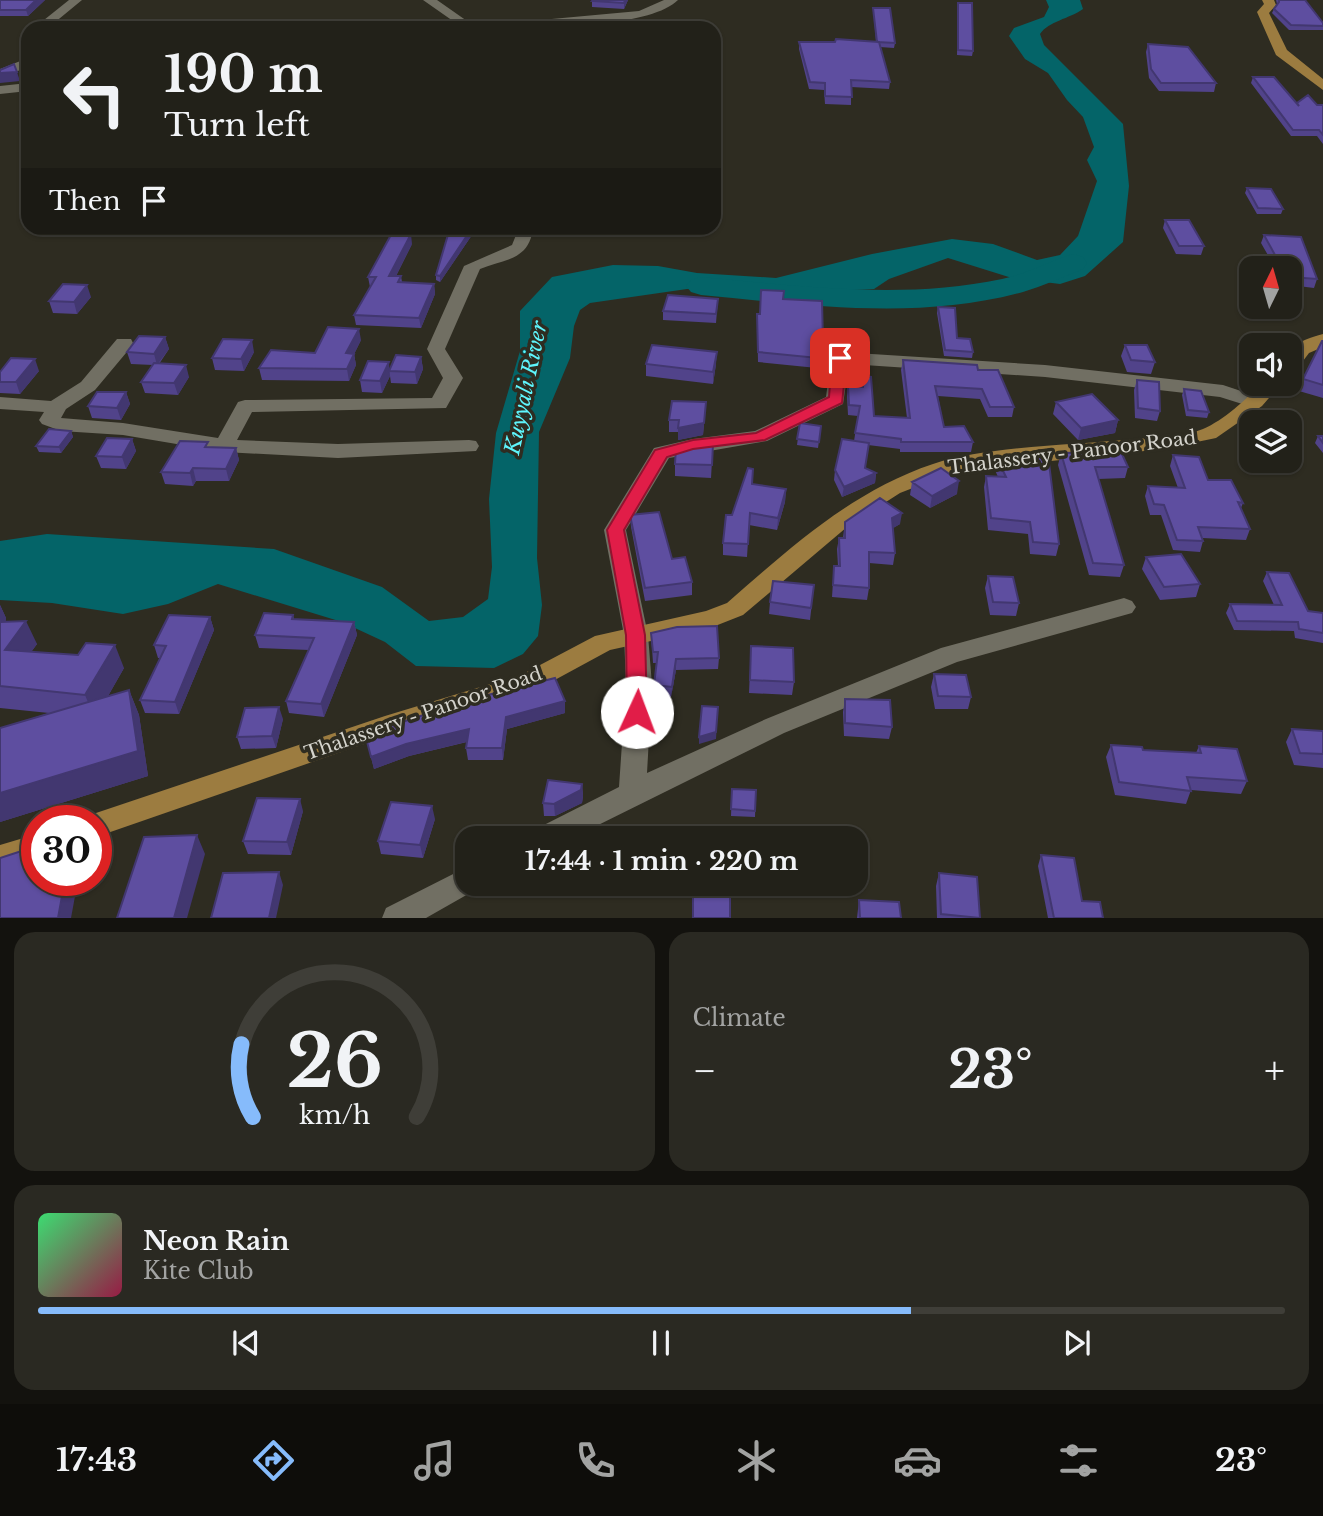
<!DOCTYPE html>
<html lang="en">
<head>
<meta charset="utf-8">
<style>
  :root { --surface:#222119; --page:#2a2922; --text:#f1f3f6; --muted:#a2a3a2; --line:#3f3e38; --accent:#86bbfb }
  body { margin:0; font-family:"Libre Baskerville",serif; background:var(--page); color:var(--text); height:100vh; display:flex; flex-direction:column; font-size:26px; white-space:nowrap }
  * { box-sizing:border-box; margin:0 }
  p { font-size:23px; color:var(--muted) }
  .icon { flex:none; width:38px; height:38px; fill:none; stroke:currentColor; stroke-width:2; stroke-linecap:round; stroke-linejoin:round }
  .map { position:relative; height:918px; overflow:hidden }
  .panel { display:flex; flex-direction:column; gap:14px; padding:14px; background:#13120e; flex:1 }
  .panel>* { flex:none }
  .guide { position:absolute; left:21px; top:21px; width:700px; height:214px; border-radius:21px; box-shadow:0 2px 5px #0004,0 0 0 2px var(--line); background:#222119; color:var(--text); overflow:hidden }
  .needle { width:46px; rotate:5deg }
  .buttons { position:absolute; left:1239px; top:256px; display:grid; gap:14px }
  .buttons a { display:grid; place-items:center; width:63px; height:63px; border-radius:14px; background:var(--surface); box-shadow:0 2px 5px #0004,0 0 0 2px var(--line); font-size:35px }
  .speed { position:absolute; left:21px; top:805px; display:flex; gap:14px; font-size:35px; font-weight:700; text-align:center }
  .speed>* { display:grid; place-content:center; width:91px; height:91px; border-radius:50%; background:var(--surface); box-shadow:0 2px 5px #0004,0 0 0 2px var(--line); line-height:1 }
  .speed .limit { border:10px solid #d22; background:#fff; color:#111 }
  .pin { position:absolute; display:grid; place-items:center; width:60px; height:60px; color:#fff; margin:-30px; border-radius:14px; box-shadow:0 4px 10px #0006 }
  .me { position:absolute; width:77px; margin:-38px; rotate:2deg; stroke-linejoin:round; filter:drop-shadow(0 0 5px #0008) }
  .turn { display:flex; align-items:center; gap:24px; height:147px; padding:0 28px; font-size:32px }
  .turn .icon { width:91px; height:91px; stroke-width:2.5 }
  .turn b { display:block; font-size:49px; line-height:60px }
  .then { display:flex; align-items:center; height:66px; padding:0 28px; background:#0003; gap:14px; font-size:26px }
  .big { font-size:52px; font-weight:700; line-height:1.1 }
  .panel .tile { flex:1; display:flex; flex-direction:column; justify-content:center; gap:10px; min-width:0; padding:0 24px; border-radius:21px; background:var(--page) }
  .panel .dial { align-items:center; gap:0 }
  .dial svg { height:182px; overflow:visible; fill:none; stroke:var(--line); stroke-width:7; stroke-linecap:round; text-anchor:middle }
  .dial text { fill:var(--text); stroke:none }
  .song { display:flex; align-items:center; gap:21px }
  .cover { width:84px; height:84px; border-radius:10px; background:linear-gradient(135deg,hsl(140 70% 55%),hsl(340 70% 35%)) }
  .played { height:7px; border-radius:4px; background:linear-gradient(90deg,var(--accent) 70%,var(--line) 70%) }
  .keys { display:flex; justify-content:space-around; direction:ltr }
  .heat { display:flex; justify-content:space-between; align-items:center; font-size:38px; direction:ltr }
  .panel .tiles { flex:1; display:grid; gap:14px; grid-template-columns:1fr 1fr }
  .tile:last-child { grid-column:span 2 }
  .trip { position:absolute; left:455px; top:826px; width:413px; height:70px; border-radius:21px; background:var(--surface); box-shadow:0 2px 5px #0004,0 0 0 2px var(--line); font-weight:700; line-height:70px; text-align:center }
  .menu { display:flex; height:112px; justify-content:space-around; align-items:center; background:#0e0d0a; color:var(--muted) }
  .menu .icon { width:49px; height:49px }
  .menu .current { color:var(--accent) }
  .menu b { font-size:32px; color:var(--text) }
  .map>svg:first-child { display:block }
  .water { fill:#046468 }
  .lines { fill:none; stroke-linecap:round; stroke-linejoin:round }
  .river { fill:#046468; fill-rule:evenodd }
  .minor { fill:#716f63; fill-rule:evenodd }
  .major { fill:#9c7c40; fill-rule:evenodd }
  .wall { fill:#51438a }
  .shaded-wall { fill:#423770 }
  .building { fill:#5e4ea0; stroke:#423770; stroke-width:2 }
  .route { fill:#e11d48; stroke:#92132f; stroke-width:2 }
  .labels { text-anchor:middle; stroke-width:7; stroke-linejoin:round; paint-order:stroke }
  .street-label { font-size:19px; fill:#d4d3cc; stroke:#2e2c21 }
  .water-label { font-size:21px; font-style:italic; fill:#5ef5fc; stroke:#2e2c21 }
</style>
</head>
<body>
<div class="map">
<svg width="1323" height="918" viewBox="0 0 1323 918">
  <rect width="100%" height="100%" fill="#2e2c21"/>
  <!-- water -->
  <path class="water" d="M1046,0H1080L1083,9C1069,19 1049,21 1040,34L1044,45L1123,124L1129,186L1123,242L1085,276L1060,284L1012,278L948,258L889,279L874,289L807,292L687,289L590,303L580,310L574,326L570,358L539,432L537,558L542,605L538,636L523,654L494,668L416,666L385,642L342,622L218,584L168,604L123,614L52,603L0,600V541L47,534L274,549L382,587L429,621L463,617L488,599L492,567L489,499L496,433L520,351V311L552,277L613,265L658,266L697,273L776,278L872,254L952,239L993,244L1037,260L1060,255L1078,236L1097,181L1087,160L1094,147L1083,117L1067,100L1048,73L1025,59L1009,36L1014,28L1044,17L1049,7Z"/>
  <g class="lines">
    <!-- river -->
    <path class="river" d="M1073,254L1083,257L1087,263L1083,269C1063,277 1043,286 1023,292C918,321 807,305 701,295L691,292L686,286L691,280L701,277C800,286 903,300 1002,279C1027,274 1049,261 1073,254Z"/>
    <!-- minor -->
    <path class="minor" d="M69,0H82L48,28H34Z
      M423,0H437L477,28H463Z
      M664,0H678C649,29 533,28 491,28L497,24L639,11Z
      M28,58V67L0,78V69Z
      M28,83V91L0,94V86Z
      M510,228H527L532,234C526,261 501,260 480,269L445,349L463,378L446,408L252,412L237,440L338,444L469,440L476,441L479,446L476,451L338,458L224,452L123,435L61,431L42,424L39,420L44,412L0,409V397L51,401L81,382L117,339H131L133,343L131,347L95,390L66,409L61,418L123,423L218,438L238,402L245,400L432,398L443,378L427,349L464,266L512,245L516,235Z
      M840,352L1045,365L1223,385L1262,398L1265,402L1255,408L1220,397L1045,377L849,364L843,404L767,441L669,458L626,530L648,635L652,685L647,773L766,719L941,648L1124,598L1132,601L1136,607L1132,613L957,662L784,733L572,838H532L536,829L619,787L626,685L624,635L604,530L651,453L654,448L693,439L755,431L826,397L831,358Z
      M467,867V884H480L477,889L426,918H382L386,908Z"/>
    <!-- major -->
    <path class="major" d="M1262,0H1274L1276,5L1269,13L1287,50L1323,79V90L1276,55L1257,12L1264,4Z
      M1323,334V347L1309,353L1297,369L1290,371C1290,344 1298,341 1323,334Z
      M1261,383H1282L1262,406L1216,438L1163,449L985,468L946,475L900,493L847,527L743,615L710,628L610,650L540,688L390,735L96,837V821H84L86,816L96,813L385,716L523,674L595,636L706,611L727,603C790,548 852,491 933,464C988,446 1075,445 1134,439C1155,437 1183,437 1203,429C1224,420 1246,400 1261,383Z
      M37,834V859L0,871V845Z"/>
  </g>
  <!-- wall -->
  <path class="wall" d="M0,0H45L28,16H0Z
    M628,0L624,9L592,7V1Z
    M1276,0H1305L1323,23V30H1289L1272,13L1274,9L1277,4Z
    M958,3L973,51L972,56L957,55Z
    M873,8L895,43L894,48L880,47L890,82L889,89L851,87V105L825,104L824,90L809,89L799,49V42L876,41Z
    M1148,44L1216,83L1214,92L1159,91L1149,78L1146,52Z
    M1253,77L1297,104L1323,105V144L1317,136H1291L1251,83Z
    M1247,188L1283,209L1281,214H1257L1245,193Z
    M1165,220L1204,246L1201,255L1176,254L1163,228Z
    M228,228H255L250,236H230Z
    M474,232L440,282L436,280V275Z
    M1264,235L1317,279L1314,288L1290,285V268H1281L1280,264H1273L1261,243Z
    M412,244L396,276H401L402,282L434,284L435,294L421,328L356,325L354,315L370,287L368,277Z
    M91,297L77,314L53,313L49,301Z
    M718,299L716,323L663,320V311Z
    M938,307L957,338L973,352L972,358L944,356L937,313Z
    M757,314H760L823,342L830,353L827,369L758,362Z
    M165,337L169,349L159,364L189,377L178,395L145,393L141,382L153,365L131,364L127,352Z
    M361,340L354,354L356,365L349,381L262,380L259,368Z
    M1323,341V398L1299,391L1303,379Z
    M1125,345L1155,362L1151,374L1127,372L1121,356Z
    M254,352L244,371L215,370L212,358Z
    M421,357L423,369L417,384L391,383L390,376L382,393L362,392L360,380Z
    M903,360L978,370L1014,407L1012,417H988L980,399L938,396L944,427L973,442L971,452H900V449L868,445L865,468L876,473L875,483L842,497L834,480L835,470L854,441L858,416L848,415L847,396L848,386L874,416L907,418L901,370Z
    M646,364H716L713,384L646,376Z
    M39,371L20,394L0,393V372Z
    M1137,380L1160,411L1157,421L1135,418L1134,390Z
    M1184,389L1209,412L1207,418L1186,416L1182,395Z
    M126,392L130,404L121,420L92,418L88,406Z
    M706,402L703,435L678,440V432H669V420Z
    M1056,402L1118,420L1115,433L1078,440L1053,414Z
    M800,423L821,426L818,448L797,445Z
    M71,431L73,437L61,453L39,452L36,446Z
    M1318,436H1323V453L1315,443Z
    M132,439L136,451L126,469L101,468L96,456Z
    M713,444L711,478L675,476V464Z
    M209,447L236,448L239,460L229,481H196L193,486L165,484L161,472Z
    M1061,453L1128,467L1125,478L1098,479L1124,565L1120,577L1089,575L1058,465Z
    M1173,455L1243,503L1241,508L1250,529L1246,540L1202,538L1203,541L1200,552L1173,550L1161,515H1150L1145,496L1148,486L1178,488L1170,466Z
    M997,458L1059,544L1056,556L1030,554L1028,534L988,530L984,487L986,476L998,477L995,470Z
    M912,482L957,494L930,508L910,495Z
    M753,484L786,489L785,502L777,530L749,525L747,557L723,555V543L732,515Z
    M630,515L672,559L692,582V595L645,601L631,527Z
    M845,522L900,524L893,528L895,553L893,565L869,563V588L867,600L832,597L834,566H838L837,549L839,538H843Z
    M1146,557L1200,584L1196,597L1160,600L1142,569Z
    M1267,572L1308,611L1323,613V643L1295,638L1294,631L1234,630L1226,613L1230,604L1274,605L1263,581Z
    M988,576L1019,603L1016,616L990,615L985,588Z
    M814,585L810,620L769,614L770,602Z
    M0,605L6,618L5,622L37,644L31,652L124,668L108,696L129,690L139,715L148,776L0,822V728L49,713L0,708Z
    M293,615L294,619L354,622L357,635L324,717L289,713L286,701L309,650L259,648L255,635Z
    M210,617L214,630L179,714L145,713L140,700L160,658H158L154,645Z
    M651,633L719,658L718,669L676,670L671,697L654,695L656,663H653Z
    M751,646L794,682L792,695L749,693Z
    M934,674L971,697L968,709H935L931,687Z
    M845,699L892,727L889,739L844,736L843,712Z
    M565,701V713L507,729L503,760H468L466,748L467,742L409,756L374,769L365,734Z
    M283,719L276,748L241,749L237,737Z
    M1292,729L1323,731V768L1294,765L1286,742Z
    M1111,745L1143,750L1196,753L1199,746L1247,781L1241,794L1191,790L1186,804L1115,795L1106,757Z
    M582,784L583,796L582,803L555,816H544L543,803Z
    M732,789L756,790L755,817L731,816Z
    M303,811L291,855L248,854L243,841Z
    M435,819L423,858L381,854L378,841Z
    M1041,855L1082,901L1103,918H1048L1038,866Z
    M939,873L980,918H937L936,886Z
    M859,900L901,918H857Z"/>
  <!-- shaded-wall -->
  <path class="shaded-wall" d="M36,0H45L28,16L26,10Z
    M625,0H628L624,9V3Z
    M17,72L20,81L0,83V73Z
    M248,228H255L250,236Z
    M472,228H473L474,232L440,282V276Z
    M411,234L412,244L391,286L389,276Z
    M434,284L435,294L421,328L419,318Z
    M87,285L91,297L77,314L74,302Z
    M359,329L361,340L349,365L346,353Z
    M165,337L169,349L157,365L154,354Z
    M252,340L254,352L244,371L241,359Z
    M717,352L716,364L713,384V372Z
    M354,354L356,365L349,381L347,369Z
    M421,357L423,369L417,384L415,372Z
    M35,359L39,371L20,394L16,382Z
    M389,362L390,376L382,393L380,381Z
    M186,365L189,377L178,395L174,383Z
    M126,392L130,404L121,420L117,408Z
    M706,402L703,435L678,440V428Z
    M1118,420L1115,433L1078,440L1081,428Z
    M71,431L73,437L61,453L59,447Z
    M132,439L136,451L126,469L122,457Z
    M236,448L239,460L229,481L226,469Z
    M193,468L196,481L193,486L190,473Z
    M876,473L875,483L842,497L844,487Z
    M959,481L957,494L930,508L932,496Z
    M786,489L785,502L777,530L778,518Z
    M902,513L900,524L890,530L892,518Z
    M0,605L6,618L4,646L0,637Z
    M210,617L214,630L179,714L175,702Z
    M26,621L37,644L16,673L5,650Z
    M354,622L357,635L324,717L321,704Z
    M115,645L124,668L95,719L85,695Z
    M676,659V670L671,697L672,687Z
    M129,690L139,715L148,776L0,822V793Z
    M565,701V713L507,729L503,760L502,748L506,717Z
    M279,707L283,719L276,748L272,736Z
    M718,707L716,739L699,744V737Z
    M469,729L470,741L409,756L374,769L371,757L406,744Z
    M582,784L583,796L582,803L555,816L554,804Z
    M300,799L303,811L291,855L287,842Z
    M432,806L435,819L423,858L420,845Z
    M197,835L205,854L187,918H174Z
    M279,872L283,885L276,918H269Z
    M65,880H78L71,918H58Z"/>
  <!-- building -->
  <path class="building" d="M0,0H36L26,10H0Z
    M593,0H625L624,3L592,1Z
    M1279,0H1305L1323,23V26L1291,25L1274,9L1279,2Z
    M958,3H972L973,51L958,50Z
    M873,8H890L895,43L877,42Z
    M836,39L879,42L890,82L851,80L852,97L825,96V83L810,82L799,42H835Z
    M1148,44L1188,47L1216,83H1161L1151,69Z
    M14,64L17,72L0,73V70Z
    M1253,77H1274L1299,106L1297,103L1308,95L1317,105H1323V135L1319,130H1293Z
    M1247,188L1271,189L1283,209L1258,208Z
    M1165,220H1189L1204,246H1179Z
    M450,228H472L440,276L436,275Z
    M392,233L411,234L389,276H401L398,282L434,284L419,318L354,315L376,277H368Z
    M1264,235L1301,237L1317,279L1290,277V268H1287L1283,256L1275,255Z
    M63,284L87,285L74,302L49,301Z
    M761,290L784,291L783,299L822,301L823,342H831L828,359L758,352L757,314H760Z
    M668,295L718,299L716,314L663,311Z
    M938,307L955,308L957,338L970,339L973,352L945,350Z
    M328,327L359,329L346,353L354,354L347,369L259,368L271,350L315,353Z
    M139,336L165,337L154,354L127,352Z
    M223,339L252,340L241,359L212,358Z
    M1322,341H1323V385L1303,379Z
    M652,345L717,352L713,372L646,364Z
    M1125,345H1147L1155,362L1131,360Z
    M396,355L421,357L415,372L389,371Z
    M11,358L35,359L16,382H0V372Z
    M903,360L977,365L978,370H998L1014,407H990L982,389L935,386L944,427L964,426L973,442H901V439L855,433L860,406L849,405L848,386L863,387L864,376L871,377L874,416L910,418Z
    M368,361L389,362L380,381L360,380Z
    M154,363L186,365L174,383L141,382Z
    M1137,380L1159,382L1160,411L1138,408Z
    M1184,389L1201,391L1209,412L1188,410Z
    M97,392H126L117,408L88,406Z
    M1092,394L1118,420L1081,428L1056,402Z
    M672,401L706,402L704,423L678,428L679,420H669Z
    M800,423L821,426L819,442L797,439Z
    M49,429L71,431L59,447L36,446Z
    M1318,436H1323V443Z
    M107,438L132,439L122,457L96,456Z
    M842,439L869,443L865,468L876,473L844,487L835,470Z
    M180,441L208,442L205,447L236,448L226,469L193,468L190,473L161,472Z
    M713,444L712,465L675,464L676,447Z
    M1121,452L1128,467H1095L1124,565L1093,563L1061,453Z
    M1048,455L1059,544L1033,542L1030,522L991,518L986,476L1006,477L997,458Z
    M1173,455L1199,457L1208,480H1231L1243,503L1238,502L1250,529L1198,527L1203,541L1177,540L1164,505L1154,504L1148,486L1185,488Z
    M748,468L753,469L752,484L786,489L778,518L750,513L748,544L723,543L726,515H732Z
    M941,468L959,481L932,496L912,482Z
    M880,498L902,513L892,518L895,553L869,552V588L833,585L834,566H840L839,538H845V522Z
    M659,512L672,559L685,557L692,582L645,588L630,515Z
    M1181,554L1200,584L1164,587L1146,557Z
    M1267,572L1289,573L1308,611L1323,613V633L1299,629L1298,622L1237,621L1230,604L1282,605Z
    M988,576L1013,577L1019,603L993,602Z
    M773,581L814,585L811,608L770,602Z
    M264,613L293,615L292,619L354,622L321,704L286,701L314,638L255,635Z
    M169,615L210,617L175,702L140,700L166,646L154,645Z
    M26,621L5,650L78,655L86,643L115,645L85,695L0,686V622Z
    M717,626L719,658L676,659L672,687L654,685L658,652H653L651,633L677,627Z
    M751,646L793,648L794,682L750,680Z
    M934,674L966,675L971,697L938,696Z
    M555,678L565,701L506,717L502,748H466L469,729L406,744L371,757L365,734L476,698Z
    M129,690L138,751L0,793V728Z
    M845,699L890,700L892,727L845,723Z
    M702,706L718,707L716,732L699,737Z
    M279,707L272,736L237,737L245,708Z
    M1292,729L1323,731V754L1300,753Z
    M1111,745L1142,747L1143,750L1201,753L1199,746L1237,749L1247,781L1187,777L1191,791L1119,782Z
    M548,780L582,784L581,790L554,804L543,803Z
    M732,789L756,790L755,811L731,809Z
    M257,798L300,799L287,842L243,841Z
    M391,802L432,806L420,845L378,841Z
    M197,835L174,918H117L144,837Z
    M37,846V880H65L58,918H0V858Z
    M1041,855L1074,858L1082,901L1100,902L1103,918H1054Z
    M279,872L269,918H211L223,873Z
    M939,873L977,877L980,918L941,914Z
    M693,889L730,890V918H693Z
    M859,900L899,902L901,918H860Z"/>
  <!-- route -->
  <path class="route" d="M840,353L847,358L842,403L765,440L693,449L667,457L624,530L645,635L647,712L644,718H630L627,712L626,635L607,530L655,450L693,440L756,433L829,397L832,358Z"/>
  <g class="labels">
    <!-- street labels -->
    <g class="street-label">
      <text transform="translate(1072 452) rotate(-7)" y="7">Thalassery - Panoor Road</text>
      <text transform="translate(423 713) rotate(-19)" y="7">Thalassery - Panoor Road</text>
    </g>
    <!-- water labels -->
    <g class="water-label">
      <text transform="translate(526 388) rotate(-78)" y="7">Kuyyali River</text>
    </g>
  </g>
</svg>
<div class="buttons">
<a><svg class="needle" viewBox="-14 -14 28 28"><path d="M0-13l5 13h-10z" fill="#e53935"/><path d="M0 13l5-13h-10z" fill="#a2a3a2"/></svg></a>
<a><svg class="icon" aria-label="sound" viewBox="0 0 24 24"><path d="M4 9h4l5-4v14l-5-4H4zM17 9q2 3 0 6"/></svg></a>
<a><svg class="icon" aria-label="layers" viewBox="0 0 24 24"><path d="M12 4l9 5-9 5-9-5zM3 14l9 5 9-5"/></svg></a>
</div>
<div class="speed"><div class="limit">30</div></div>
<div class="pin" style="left:840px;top:358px;background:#d93025"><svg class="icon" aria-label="arrive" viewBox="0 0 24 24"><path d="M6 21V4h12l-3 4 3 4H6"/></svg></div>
<svg class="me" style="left:637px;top:712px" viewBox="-20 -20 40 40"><circle r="19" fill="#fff"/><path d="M0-13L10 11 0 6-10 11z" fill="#e11d48"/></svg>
<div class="trip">17:44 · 1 min · 220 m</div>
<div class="guide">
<div class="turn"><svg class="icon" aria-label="left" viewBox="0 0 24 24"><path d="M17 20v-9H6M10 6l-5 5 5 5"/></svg><div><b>190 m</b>Turn left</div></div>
<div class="then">Then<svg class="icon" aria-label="arrive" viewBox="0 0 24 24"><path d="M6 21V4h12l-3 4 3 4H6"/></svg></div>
</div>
</div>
<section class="panel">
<div class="tiles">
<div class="tile dial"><svg viewBox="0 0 100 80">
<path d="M14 69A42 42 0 1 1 86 69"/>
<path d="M14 69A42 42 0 0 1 9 37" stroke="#86bbfb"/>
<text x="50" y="56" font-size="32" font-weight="700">26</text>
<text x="50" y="72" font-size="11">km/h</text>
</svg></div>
<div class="tile"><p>Climate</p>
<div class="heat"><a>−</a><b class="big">23°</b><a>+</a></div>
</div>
<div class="tile">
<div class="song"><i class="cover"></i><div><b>Neon Rain</b><p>Kite Club</p></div></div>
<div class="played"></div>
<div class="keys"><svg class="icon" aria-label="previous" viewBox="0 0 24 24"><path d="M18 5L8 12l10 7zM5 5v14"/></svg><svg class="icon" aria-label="pause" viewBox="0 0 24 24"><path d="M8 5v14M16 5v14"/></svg><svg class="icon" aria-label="next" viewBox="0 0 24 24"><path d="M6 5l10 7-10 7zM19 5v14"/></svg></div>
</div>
</div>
</section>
<nav class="menu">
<b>17:43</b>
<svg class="icon current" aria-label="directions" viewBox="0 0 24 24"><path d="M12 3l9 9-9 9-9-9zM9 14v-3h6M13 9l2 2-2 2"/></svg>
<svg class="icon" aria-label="music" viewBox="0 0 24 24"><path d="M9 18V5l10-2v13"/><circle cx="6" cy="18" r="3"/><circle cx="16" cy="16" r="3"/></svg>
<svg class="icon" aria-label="phone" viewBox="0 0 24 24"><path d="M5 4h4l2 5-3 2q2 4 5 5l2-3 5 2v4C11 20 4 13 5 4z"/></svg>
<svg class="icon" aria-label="climate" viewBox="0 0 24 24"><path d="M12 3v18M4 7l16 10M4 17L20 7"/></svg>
<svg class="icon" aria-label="car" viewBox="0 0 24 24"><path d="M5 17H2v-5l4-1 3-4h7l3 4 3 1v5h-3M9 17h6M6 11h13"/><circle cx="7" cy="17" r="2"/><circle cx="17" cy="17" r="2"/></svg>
<svg class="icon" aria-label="filters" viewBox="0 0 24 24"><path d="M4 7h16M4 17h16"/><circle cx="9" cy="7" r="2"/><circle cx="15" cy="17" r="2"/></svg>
<b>23°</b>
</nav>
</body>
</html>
